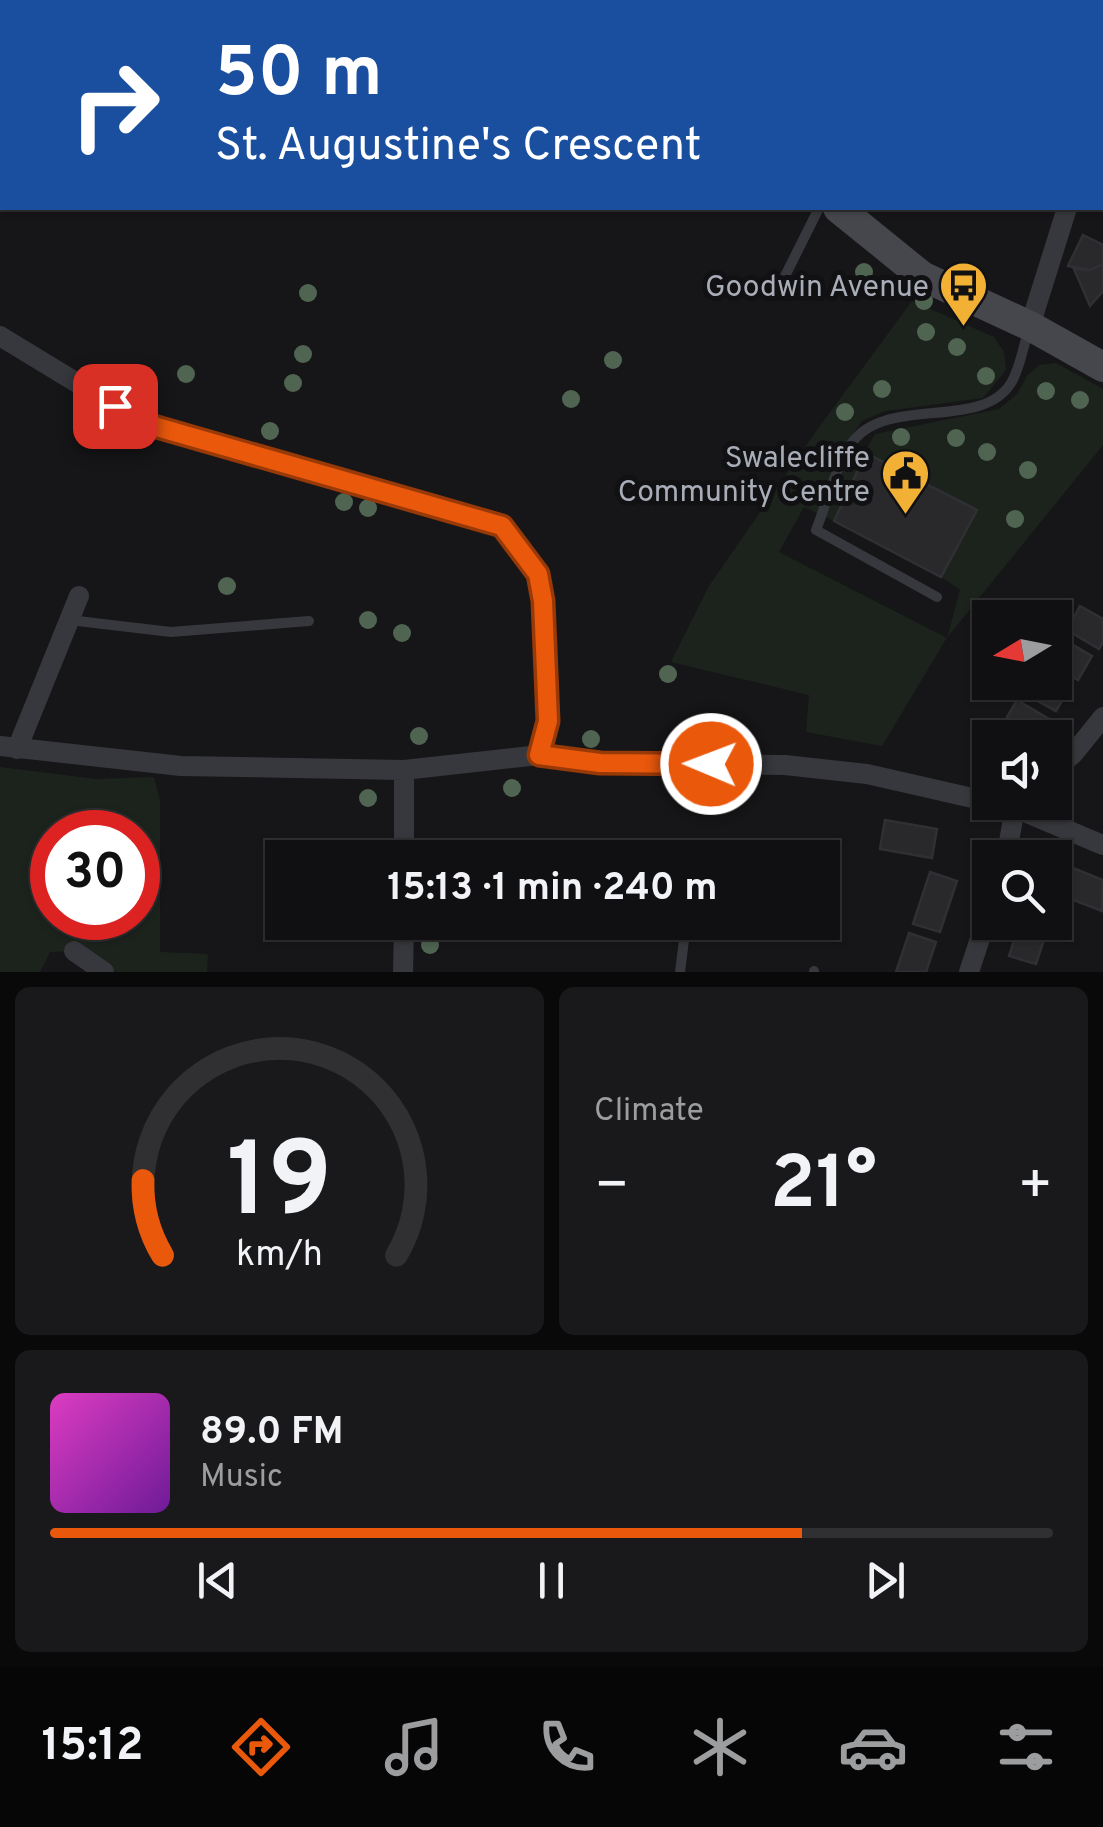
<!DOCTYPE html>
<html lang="en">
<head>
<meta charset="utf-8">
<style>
  :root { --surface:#101012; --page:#19191b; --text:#f1f3f6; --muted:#9c9d9f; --line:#303032; --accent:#ea580c }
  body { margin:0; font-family:Overpass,sans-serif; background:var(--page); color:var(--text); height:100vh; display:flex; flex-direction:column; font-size:38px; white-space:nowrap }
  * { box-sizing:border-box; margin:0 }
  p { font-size:32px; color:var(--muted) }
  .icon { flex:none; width:55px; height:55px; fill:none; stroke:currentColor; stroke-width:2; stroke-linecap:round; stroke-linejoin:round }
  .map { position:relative; height:972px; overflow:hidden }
  .panel { display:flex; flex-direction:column; gap:15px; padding:15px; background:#09090a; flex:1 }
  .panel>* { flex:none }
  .hud { position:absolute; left:0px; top:0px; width:1105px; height:210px; box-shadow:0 2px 8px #0004,0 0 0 2px var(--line); background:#1a4fa0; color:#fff; overflow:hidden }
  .needle { width:65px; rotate:260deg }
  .buttons { position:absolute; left:972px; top:600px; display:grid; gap:20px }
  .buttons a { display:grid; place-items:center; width:100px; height:100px; border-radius:0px; background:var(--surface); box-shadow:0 2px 8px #0004,0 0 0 2px var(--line); font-size:50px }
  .speed { position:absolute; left:30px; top:810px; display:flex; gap:20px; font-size:50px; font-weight:700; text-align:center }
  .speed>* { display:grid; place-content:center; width:130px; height:130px; border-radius:50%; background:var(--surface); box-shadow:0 2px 8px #0004,0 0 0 2px var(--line); line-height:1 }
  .speed .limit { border:15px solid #d22; background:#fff; color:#111 }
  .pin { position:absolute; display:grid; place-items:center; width:85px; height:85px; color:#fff; margin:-42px; border-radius:20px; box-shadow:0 5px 15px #0006 }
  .me { position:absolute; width:110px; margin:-55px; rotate:271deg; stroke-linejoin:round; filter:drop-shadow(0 0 8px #0008) }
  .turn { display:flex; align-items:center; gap:35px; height:210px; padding:0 50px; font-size:45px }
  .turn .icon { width:130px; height:130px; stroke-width:2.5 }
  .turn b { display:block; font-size:70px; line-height:85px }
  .big { font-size:75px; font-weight:700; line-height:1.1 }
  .panel .tile { flex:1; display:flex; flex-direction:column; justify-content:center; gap:15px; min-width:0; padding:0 35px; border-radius:15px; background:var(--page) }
  .panel .dial { align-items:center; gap:0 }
  .dial svg { height:260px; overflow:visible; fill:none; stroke:var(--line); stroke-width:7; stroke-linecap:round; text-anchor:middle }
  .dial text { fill:var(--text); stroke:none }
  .song { display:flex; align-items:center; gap:30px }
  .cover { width:120px; height:120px; border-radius:15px; background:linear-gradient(135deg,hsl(310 70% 55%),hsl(280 70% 35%)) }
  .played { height:10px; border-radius:5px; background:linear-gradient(90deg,var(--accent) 75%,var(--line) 75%) }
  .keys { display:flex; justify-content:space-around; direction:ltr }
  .heat { display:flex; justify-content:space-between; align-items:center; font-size:55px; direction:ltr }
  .panel .tiles { flex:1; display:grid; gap:15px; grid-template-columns:1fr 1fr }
  .tile:last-child { grid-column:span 2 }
  .trip { position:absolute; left:265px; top:840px; width:575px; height:100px; border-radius:0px; background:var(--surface); box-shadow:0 2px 8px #0004,0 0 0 2px var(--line); font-weight:700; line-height:100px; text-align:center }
  .dock { display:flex; height:160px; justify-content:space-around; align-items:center; background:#060607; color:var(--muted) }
  .dock .icon { width:70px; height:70px }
  .dock .active { color:var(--accent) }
  .dock b { font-size:45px; color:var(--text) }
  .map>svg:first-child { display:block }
  .green { fill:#1c231d; fill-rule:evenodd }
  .building { fill:#29292c; stroke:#303034; stroke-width:2.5 }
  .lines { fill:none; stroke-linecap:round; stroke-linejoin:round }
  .lane { stroke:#37383d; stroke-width:10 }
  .street { stroke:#37383d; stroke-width:20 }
  .secondary { stroke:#45474d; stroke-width:30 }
  .tree { fill:#506452 }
  .route-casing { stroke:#983908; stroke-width:25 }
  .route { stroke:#ea580c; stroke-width:18 }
  .labels { text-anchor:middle; stroke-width:10; stroke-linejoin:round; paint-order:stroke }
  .poi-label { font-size:30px; fill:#a8adb8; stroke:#111113; text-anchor:end }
</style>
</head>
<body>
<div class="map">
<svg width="1103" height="972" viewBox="0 0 1103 972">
  <rect width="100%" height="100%" fill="#161618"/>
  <!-- green -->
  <path class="green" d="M912,301L994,337L1004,352L1006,370L983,398L885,411L862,421L846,443L865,452L875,434L999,409L1017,394L1027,376L1039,365L1056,363L1103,389V445L946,639L882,746L806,732L809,695L671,662L709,586L817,430ZM866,453L976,510L941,577L960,590L947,638L779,552L804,507L834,521Z
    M0,767L96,779L154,777L160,801V952L208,954L207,972H116L79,945L74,951L50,952L40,972H0ZM52,832H138V918H52Z"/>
  <!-- building -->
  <path class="building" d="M1083,235L1103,245V264L1090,270L1068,266Z
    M1103,264V291L1090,306L1074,269L1090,270Z
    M866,453L977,510L941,577L834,521Z
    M1080,606L1103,619V642L1099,649L1067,630Z
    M1059,637L1092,656L1078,680L1055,667V645Z
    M1055,679L1070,687L1056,711L1023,693L1029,682H1055Z
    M1017,700L1049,719L1039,738H1027L1003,724Z
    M885,820L937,829L932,858L880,849Z
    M1063,864L1103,880L1102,911L1055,893Z
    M930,872L957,881L940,932L913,924Z
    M1020,922H1050L1036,964L1009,956Z
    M909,933L936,942L926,972H896Z"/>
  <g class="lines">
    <!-- lane -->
    <path class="lane" d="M793,296L783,286V280L819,208
      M937,597L816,530C826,505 836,466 851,444C885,394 981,432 1011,383C1020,369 1023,347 1028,332
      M69,620L171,632L309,621
      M680,972L686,924
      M814,972V971"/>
    <!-- street -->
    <path class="street" d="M1094,0L1095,2
      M120,2L122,0
      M1102,22L1103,23
      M1102,101L1103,100
      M1030,326L1067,208
      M0,336L143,423L502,525L537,575L543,601L548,721L539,755
      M0,746L181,766L404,770L539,755L600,763L785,765L867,774L990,802
      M17,749L79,596
      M1055,770L1074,753L1103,717
      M992,802L1015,808L1103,845
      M404,858V770
      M1006,858L1015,808
      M404,924H718
      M74,951L104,972
      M403,972L404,922
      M969,972L990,908"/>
    <!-- secondary -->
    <path class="secondary" d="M314,0L317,2
      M838,208L922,276L1030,326L1103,367"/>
  </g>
  <!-- trees -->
  <g class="tree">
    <circle cx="864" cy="272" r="9"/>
    <circle cx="308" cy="293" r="9"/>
    <circle cx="924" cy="301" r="9"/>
    <circle cx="926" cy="332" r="9"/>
    <circle cx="957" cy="347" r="9"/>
    <circle cx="303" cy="354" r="9"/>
    <circle cx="613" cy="360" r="9"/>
    <circle cx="186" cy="374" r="9"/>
    <circle cx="986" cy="376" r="9"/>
    <circle cx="293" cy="383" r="9"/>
    <circle cx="882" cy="389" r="9"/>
    <circle cx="1046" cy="391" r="9"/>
    <circle cx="571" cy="399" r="9"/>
    <circle cx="1080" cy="400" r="9"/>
    <circle cx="845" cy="412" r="9"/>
    <circle cx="270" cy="431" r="9"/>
    <circle cx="901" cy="437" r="9"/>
    <circle cx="956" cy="438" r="9"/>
    <circle cx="987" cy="452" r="9"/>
    <circle cx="1028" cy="470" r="9"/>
    <circle cx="344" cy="502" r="9"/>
    <circle cx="368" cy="508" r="9"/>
    <circle cx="1015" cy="519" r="9"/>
    <circle cx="227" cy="586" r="9"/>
    <circle cx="368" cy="620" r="9"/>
    <circle cx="402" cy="633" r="9"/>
    <circle cx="668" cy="674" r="9"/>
    <circle cx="419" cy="736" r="9"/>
    <circle cx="591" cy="739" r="9"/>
    <circle cx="512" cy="788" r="9"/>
    <circle cx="368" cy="798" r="9"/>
    <circle cx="430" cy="945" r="9"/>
  </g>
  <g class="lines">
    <defs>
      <path id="route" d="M115,406L143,423L502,526L538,574L543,601L548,721L539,755L600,763L711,764"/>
    </defs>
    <!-- route casing -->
    <use href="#route" class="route-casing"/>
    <!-- route -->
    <use href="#route" class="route"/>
  </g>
  <!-- icons -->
  <defs>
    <symbol id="bus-pin" viewBox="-11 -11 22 30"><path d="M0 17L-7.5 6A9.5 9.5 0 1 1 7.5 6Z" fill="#f2b134" stroke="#111113"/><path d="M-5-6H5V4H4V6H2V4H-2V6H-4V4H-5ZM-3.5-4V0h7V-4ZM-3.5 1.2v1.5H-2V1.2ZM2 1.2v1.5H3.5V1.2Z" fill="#111"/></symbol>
    <symbol id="civic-pin" viewBox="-11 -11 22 30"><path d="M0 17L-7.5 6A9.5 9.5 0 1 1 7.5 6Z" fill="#f2b134" stroke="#111113"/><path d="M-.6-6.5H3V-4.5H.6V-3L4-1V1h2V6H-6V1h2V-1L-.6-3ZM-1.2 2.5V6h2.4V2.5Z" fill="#111"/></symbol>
  </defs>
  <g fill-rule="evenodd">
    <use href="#bus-pin" x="936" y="258" width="55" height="75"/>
    <use href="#civic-pin" x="878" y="446" width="55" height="75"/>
  </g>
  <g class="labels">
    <!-- poi labels -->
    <g class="poi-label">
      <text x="929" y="296">Goodwin Avenue</text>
      <text x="870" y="467">Swalecliffe<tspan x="870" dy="34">Community Centre</tspan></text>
    </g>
  </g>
</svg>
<div class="buttons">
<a><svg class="needle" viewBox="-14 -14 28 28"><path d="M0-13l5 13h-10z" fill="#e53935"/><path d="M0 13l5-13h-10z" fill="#9c9d9f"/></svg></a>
<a><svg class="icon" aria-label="sound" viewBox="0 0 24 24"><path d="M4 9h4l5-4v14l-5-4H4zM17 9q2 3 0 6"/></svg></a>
<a><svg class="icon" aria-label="search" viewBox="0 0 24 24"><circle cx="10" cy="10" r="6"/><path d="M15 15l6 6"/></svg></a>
</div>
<div class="speed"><div class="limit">30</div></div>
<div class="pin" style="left:115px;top:406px;background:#d93025"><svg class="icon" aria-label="arrive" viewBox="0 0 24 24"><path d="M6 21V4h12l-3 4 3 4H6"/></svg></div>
<svg class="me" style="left:711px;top:764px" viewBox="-20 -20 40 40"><circle r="17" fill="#ea580c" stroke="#fff" stroke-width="3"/><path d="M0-11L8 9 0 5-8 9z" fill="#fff"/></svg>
<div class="trip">15:13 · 1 min · 240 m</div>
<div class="hud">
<div class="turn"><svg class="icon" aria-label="right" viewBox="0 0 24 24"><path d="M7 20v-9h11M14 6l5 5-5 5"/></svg><div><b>50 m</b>St. Augustine's Crescent</div></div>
</div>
</div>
<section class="panel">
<div class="tiles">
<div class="tile dial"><svg viewBox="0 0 100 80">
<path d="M14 69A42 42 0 1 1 86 69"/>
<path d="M14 69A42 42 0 0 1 8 46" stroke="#ea580c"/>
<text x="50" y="56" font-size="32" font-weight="700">19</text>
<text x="50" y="72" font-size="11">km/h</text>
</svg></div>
<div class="tile"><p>Climate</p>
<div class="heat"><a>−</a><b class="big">21°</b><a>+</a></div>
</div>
<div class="tile">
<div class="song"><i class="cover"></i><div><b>89.0 FM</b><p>Music</p></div></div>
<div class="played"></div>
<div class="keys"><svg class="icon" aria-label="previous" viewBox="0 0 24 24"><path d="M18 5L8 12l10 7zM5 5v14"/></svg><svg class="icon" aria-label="pause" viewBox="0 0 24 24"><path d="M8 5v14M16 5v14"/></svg><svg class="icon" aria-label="next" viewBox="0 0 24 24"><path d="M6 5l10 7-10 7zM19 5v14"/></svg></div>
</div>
</div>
</section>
<nav class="dock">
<b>15:12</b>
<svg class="icon active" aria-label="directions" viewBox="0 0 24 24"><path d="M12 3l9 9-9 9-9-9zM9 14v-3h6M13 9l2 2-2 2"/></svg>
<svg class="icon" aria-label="music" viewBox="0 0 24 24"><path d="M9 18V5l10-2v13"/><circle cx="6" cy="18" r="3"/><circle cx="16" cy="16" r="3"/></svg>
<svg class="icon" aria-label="phone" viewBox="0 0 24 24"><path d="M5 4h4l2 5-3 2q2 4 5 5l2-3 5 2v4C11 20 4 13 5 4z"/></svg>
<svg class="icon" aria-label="climate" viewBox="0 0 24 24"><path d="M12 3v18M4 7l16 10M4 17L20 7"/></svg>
<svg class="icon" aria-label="car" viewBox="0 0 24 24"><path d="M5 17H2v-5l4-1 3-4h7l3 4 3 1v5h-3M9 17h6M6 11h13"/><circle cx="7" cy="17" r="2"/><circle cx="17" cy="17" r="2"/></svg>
<svg class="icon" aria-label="filters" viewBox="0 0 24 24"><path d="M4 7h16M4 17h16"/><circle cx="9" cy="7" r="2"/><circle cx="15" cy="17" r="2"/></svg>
</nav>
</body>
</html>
